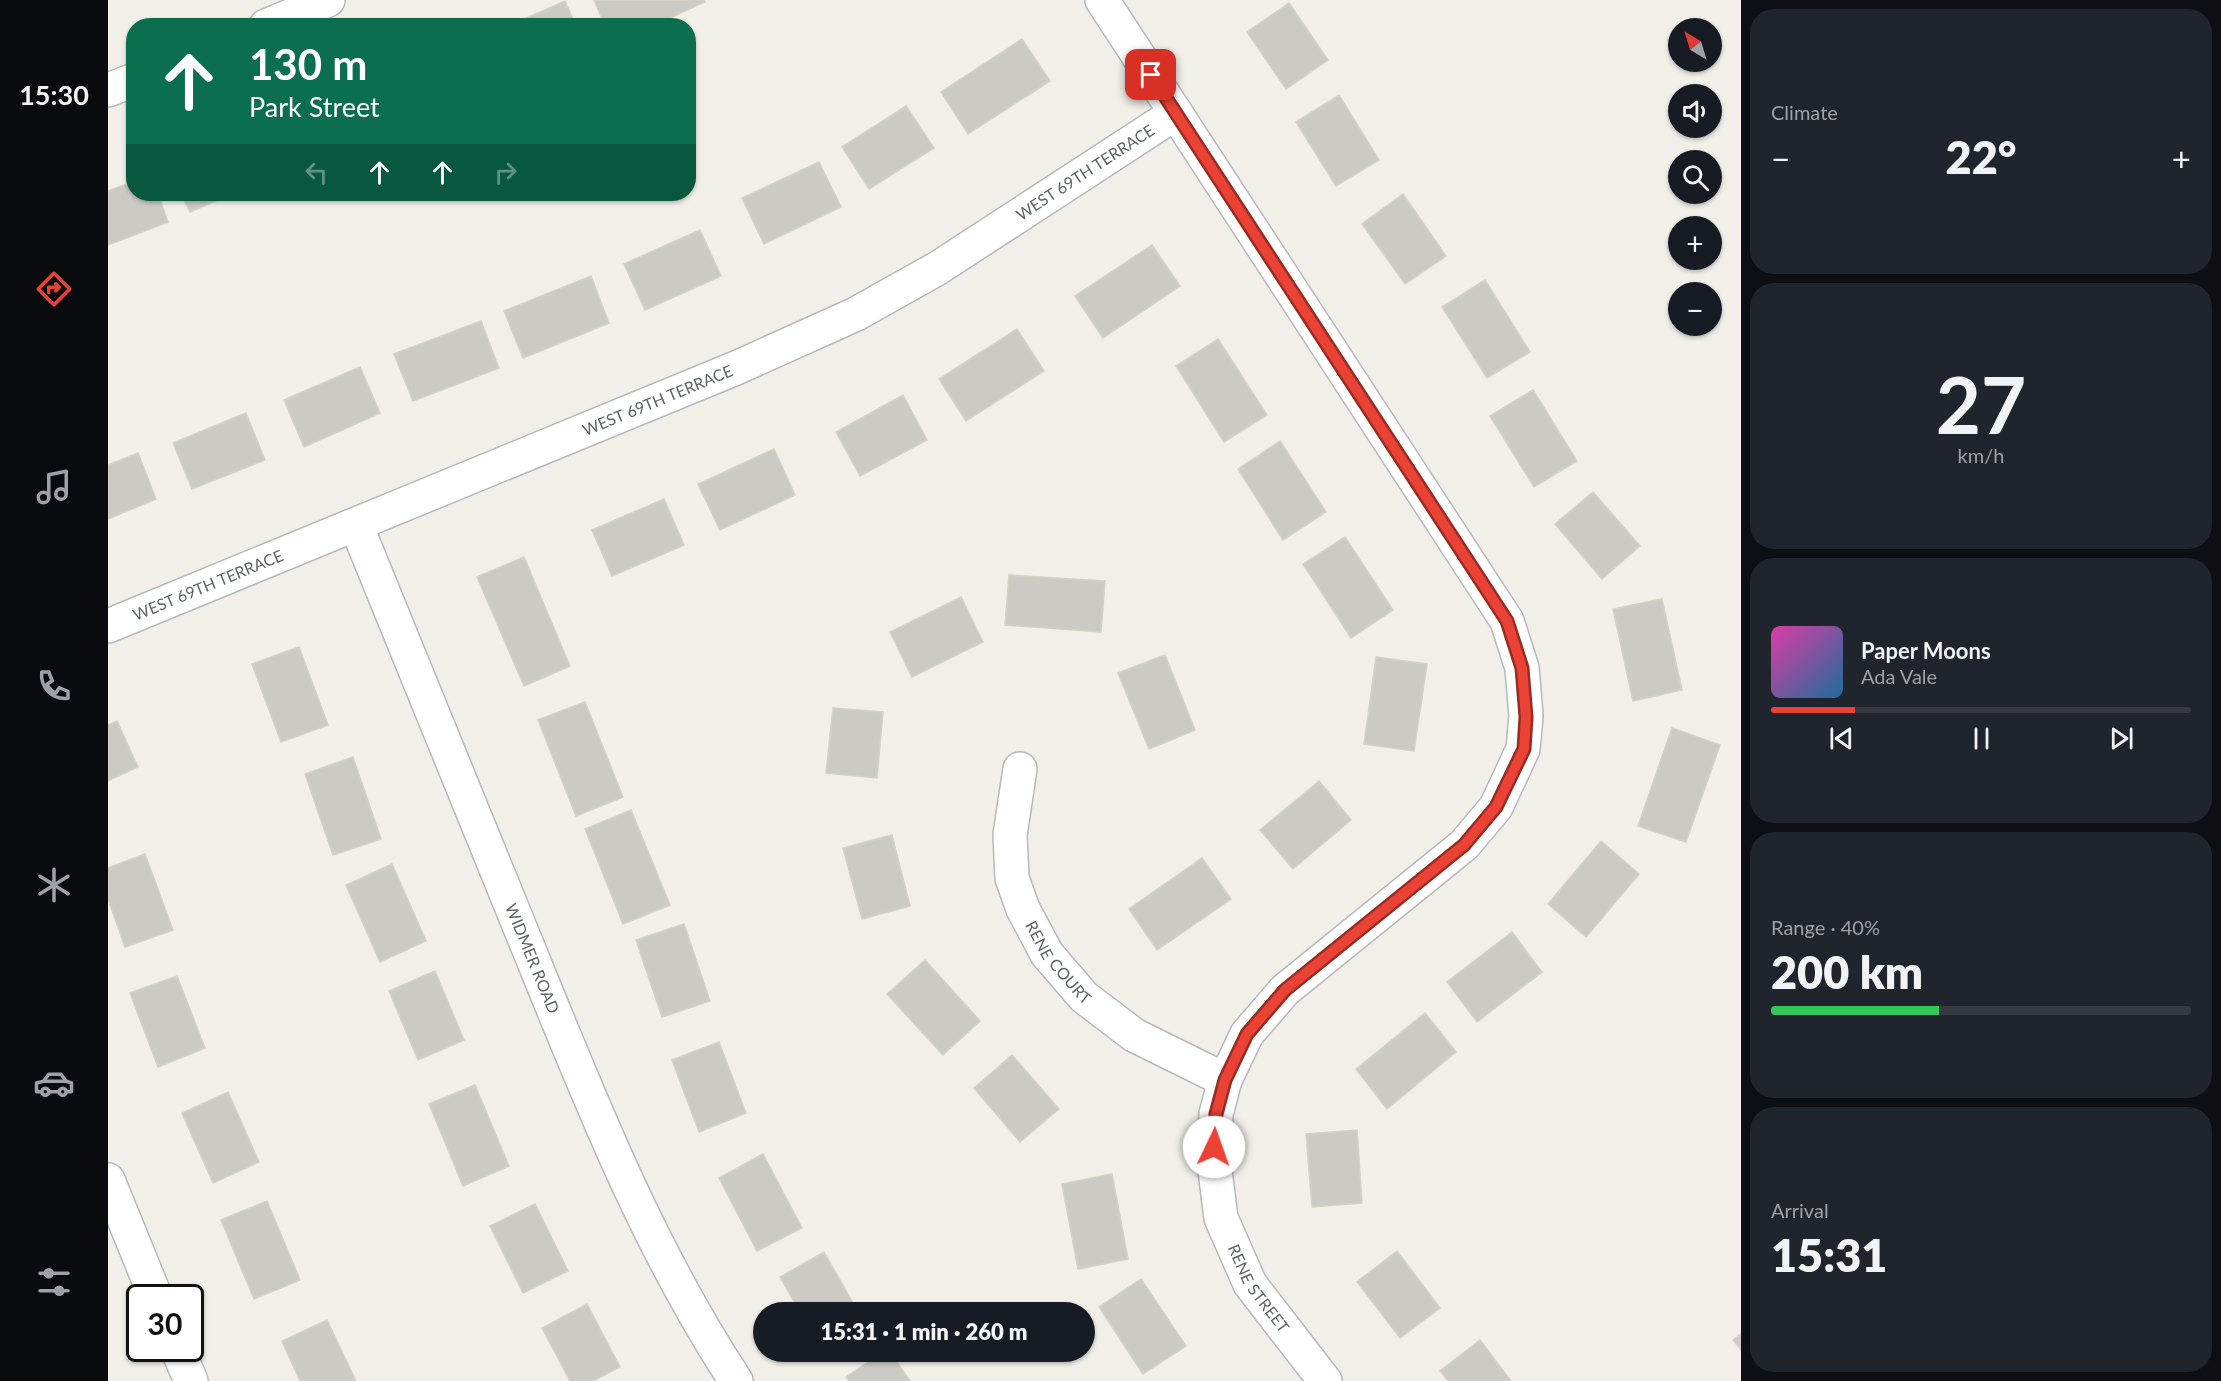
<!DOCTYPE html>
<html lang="en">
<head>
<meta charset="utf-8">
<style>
  :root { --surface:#171b24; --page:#20242c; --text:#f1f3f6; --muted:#9ea1a6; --line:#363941; --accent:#ea4335 }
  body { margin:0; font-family:Lato,sans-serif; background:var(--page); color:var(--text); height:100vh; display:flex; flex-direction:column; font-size:22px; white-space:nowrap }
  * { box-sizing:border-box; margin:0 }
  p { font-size:20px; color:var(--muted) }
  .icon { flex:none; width:33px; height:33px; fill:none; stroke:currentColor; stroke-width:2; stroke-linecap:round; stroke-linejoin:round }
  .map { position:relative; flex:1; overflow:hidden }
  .drawer { display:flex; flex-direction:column; gap:9px; padding:9px; background:#0d0f14; width:480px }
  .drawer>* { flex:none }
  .banner { position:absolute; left:18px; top:18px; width:570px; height:183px; border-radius:24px; box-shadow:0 2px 4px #0004; background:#0b6e4f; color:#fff; overflow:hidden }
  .needle { width:39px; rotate:322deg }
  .fabs { position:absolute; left:1560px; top:18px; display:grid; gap:12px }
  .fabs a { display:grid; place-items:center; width:54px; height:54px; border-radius:50%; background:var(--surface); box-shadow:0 2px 4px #0004; font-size:30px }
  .speed { position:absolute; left:18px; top:1284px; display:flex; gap:12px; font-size:30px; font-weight:700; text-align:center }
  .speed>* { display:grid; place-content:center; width:78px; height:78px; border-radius:50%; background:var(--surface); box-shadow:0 2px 4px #0004; line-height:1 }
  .speed .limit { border:3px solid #111; border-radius:9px; background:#fff; color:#111 }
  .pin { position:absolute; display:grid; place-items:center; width:51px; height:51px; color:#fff; margin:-26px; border-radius:12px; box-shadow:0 3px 9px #0006 }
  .me { position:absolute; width:66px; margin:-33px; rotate:3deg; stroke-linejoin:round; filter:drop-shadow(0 0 4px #0008) }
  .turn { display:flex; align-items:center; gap:21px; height:126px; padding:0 24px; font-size:27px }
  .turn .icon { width:78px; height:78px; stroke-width:2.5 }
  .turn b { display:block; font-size:42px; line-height:51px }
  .lanes { display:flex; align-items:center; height:57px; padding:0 24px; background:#0003; justify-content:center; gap:30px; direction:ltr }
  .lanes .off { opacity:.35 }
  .big { font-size:45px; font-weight:800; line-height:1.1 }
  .drawer .tile { flex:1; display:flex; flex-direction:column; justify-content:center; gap:9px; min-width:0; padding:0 21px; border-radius:24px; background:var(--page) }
  .drawer .dial { align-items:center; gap:0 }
  .dial b { font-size:78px; line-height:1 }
  .song { display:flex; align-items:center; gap:18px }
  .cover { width:72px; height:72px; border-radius:9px; background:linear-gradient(135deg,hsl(320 70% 55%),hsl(200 70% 35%)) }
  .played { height:6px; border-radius:3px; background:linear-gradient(90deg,var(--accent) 20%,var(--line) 20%) }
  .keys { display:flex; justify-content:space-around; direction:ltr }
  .heat { display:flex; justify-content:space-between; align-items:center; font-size:33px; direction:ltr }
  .charge { height:9px; border-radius:4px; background:linear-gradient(90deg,#34c759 40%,var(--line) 0) }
  .trip { position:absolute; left:645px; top:1302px; width:342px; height:60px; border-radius:30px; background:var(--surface); box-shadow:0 2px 4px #0004; font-weight:800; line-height:60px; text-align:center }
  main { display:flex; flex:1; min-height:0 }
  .tab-bar { display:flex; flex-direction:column; width:108px; justify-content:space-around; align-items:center; background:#090b0e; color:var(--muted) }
  .tab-bar .icon { width:42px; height:42px }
  .tab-bar .current { color:var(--accent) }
  .tab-bar b { font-size:27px; color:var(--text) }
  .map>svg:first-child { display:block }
  .building { fill:#cccac5; stroke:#d6d1c6; stroke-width:1.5 }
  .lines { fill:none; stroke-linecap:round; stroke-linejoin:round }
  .minor-casing { stroke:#b5b8bc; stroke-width:36 }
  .minor { stroke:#fff; stroke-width:33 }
  .route-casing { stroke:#982c22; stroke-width:15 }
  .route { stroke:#ea4335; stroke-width:10 }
  .labels { text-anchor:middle; stroke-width:4.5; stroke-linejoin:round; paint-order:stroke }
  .street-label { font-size:16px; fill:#5f6368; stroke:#fff }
</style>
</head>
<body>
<main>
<nav class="tab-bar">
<b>15:30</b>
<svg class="icon current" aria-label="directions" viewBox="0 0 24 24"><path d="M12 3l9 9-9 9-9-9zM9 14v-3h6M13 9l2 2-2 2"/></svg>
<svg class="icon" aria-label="music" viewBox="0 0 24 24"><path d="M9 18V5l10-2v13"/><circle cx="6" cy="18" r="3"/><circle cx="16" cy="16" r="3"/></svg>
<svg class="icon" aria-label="phone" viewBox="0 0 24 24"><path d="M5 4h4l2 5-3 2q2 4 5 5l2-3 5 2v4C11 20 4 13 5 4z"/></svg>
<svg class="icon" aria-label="climate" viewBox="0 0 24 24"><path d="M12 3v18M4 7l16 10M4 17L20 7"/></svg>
<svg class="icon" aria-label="car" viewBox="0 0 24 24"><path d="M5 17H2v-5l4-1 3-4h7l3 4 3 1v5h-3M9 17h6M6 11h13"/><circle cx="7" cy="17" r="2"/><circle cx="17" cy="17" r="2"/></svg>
<svg class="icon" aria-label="filters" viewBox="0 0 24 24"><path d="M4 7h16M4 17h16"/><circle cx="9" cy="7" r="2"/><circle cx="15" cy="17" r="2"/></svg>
</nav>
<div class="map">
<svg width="1633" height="1381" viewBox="0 0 1633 1381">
  <rect width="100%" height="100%" fill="#f1efe8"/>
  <!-- building -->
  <path class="building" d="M486,0H596L597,2L544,26H497Z
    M457,1L468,26H400Z
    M1181,3L1220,60L1178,89L1139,32Z
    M914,39L942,81L860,134L833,92Z
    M1231,95L1271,160L1228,186L1188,122Z
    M798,106L826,148L761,189L734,147Z
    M711,162L733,207L656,244L634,198Z
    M26,181V194H50L60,222L0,245V191Z
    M73,194H124L82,212Z
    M1295,194L1338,256L1297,284L1254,224Z
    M592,230L613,276L537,310L516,264Z
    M1044,245L1072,286L995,338L967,296Z
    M483,276L501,323L415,358L396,311Z
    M1377,280L1422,352L1379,378L1334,307Z
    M373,321L391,368L305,401L286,354Z
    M909,329L936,371L858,421L831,379Z
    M1110,339L1159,415L1116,442L1068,366Z
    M252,367L272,413L196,447L176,400Z
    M1425,390L1469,461L1426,487L1382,416Z
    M795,395L819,440L752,476L728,432Z
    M138,413L157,460L84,489L65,443Z
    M1172,441L1218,512L1175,540L1130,469Z
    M666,449L687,495L612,530L590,484Z
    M30,453L48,499L0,519V465Z
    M1485,492L1532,546L1494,579L1447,524Z
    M556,499L576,545L504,576L484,530Z
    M1237,537L1285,610L1243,638L1195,564Z
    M416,557L462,666L416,686L369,577Z
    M901,575L997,581L993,632L897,625Z
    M853,597L875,642L804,677L782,632Z
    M1554,599L1574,690L1525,701L1505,609Z
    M191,647L220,725L173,742L144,664Z
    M1057,655L1087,730L1041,749L1010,673Z
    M1268,657L1319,664L1306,751L1256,744Z
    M477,702L515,797L468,816L430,720Z
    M725,708L775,712L769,778L718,773Z
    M9,721L30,767L0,781V725Z
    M1564,728L1612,745L1578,842L1530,826Z
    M245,757L273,839L225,855L197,774Z
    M1211,781L1243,820L1185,869L1152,830Z
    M523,810L562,905L515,924L477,829Z
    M784,835L802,906L754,919L735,848Z
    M1493,841L1531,874L1478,937L1440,904Z
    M37,854L65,930L17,947L0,899V868Z
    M1094,858L1123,899L1049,950L1021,909Z
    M284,864L318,941L272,962L238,885Z
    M576,924L602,1001L554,1017L528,940Z
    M1404,932L1434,972L1369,1022L1339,982Z
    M817,960L872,1021L835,1055L779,994Z
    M327,971L356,1040L310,1060L281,991Z
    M69,976L97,1048L50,1067L22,993Z
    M1317,1013L1348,1052L1279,1109L1248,1069Z
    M611,1042L638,1113L591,1132L564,1060Z
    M904,1055L951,1109L912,1142L866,1088Z
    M367,1085L401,1166L355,1186L321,1104Z
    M120,1092L151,1162L105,1183L74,1113Z
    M1249,1130L1254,1203L1204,1207L1198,1134Z
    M655,1154L694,1228L649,1251L611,1178Z
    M1004,1174L1020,1259L970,1269L954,1184Z
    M159,1201L192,1280L146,1299L113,1220Z
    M427,1204L460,1271L415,1293L382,1226Z
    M1289,1251L1332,1308L1292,1338L1249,1282Z
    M716,1252L750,1312H692L672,1277Z
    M1033,1279L1078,1346L1035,1374L991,1307Z
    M479,1304L512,1367L485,1381H462L434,1328Z
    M219,1320L248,1381H192L174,1341Z
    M1633,1334V1350L1625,1340Z
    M1372,1340L1403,1381H1340L1332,1371Z
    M775,1352H782L802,1381H741L738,1377Z"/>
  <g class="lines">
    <defs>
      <g id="minor">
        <path id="s1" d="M994,0L1399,621L1414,668L1418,716L1415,749L1388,807L1356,845L1177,990L1139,1034L1117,1080L1108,1114L1106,1163L1113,1218L1142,1284L1217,1381"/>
        <path d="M158,26L220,0"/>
        <path d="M0,90L26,80"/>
        <path id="s2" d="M248,525C306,669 365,813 424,957C483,1102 541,1249 628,1381"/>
        <path id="s3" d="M0,626L628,368L748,314L830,268L1068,113"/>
        <path id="s4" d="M912,769L902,835L904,878L915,909L939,954L976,997L1026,1035L1117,1080"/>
        <path d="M0,1180L48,1298"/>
        <path d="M69,1348L83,1381"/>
      </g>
    </defs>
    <!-- minor casing -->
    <use href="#minor" class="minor-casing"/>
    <!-- minor -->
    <use href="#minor" class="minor"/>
  </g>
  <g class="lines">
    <defs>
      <path id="route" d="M1043,75L1399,621L1414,668L1418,717L1416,749L1388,807L1356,845L1177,990L1139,1034L1117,1080L1108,1114L1106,1147"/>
    </defs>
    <!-- route casing -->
    <use href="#route" class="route-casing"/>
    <!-- route -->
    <use href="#route" class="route"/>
  </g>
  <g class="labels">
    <!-- street labels -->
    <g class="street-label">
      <text dy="6" stroke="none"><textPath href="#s3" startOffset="1080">WEST 69TH TERRACE</textPath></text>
      <text dy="6" stroke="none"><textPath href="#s3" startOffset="594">WEST 69TH TERRACE</textPath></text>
      <text dy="6" stroke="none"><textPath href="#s3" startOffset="108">WEST 69TH TERRACE</textPath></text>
      <text dy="6" stroke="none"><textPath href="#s2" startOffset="468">WIDMER ROAD</textPath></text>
      <text dy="6" stroke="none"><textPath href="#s4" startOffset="207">RENE COURT</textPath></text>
      <text dy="6" stroke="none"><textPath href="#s1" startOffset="1545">RENE STREET</textPath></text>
    </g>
  </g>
</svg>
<div class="fabs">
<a><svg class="needle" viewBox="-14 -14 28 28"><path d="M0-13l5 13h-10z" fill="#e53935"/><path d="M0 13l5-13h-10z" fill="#9ea1a6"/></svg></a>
<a><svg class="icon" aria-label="sound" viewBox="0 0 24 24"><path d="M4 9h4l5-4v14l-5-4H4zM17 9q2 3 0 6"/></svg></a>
<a><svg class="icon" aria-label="search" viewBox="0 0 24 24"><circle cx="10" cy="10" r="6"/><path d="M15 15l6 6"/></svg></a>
<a>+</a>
<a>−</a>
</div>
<div class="speed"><div class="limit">30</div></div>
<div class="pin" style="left:1043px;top:75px;background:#d93025"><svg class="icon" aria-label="arrive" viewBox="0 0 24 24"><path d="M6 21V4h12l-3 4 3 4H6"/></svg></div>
<svg class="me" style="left:1106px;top:1147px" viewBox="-20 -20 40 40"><circle r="19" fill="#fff"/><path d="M0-13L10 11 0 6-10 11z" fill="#ea4335"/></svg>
<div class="trip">15:31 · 1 min · 260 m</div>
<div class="banner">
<div class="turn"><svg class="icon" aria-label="ahead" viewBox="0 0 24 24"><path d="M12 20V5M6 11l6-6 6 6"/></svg><div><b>130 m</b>Park Street</div></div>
<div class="lanes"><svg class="icon off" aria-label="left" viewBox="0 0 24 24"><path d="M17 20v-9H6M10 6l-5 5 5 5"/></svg><svg class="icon" aria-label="ahead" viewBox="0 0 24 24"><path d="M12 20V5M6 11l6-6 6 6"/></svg><svg class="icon" aria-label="ahead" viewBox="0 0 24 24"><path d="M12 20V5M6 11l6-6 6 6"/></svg><svg class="icon off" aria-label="right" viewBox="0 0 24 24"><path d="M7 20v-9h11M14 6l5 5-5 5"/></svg></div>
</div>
</div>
<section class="drawer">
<div class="tile"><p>Climate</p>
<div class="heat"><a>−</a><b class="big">22°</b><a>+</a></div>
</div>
<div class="tile dial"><b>27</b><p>km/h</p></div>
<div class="tile">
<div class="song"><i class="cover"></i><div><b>Paper Moons</b><p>Ada Vale</p></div></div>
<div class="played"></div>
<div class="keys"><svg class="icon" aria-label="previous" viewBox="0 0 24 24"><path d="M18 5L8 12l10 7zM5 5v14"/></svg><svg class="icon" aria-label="pause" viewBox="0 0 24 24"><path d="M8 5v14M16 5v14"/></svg><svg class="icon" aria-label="next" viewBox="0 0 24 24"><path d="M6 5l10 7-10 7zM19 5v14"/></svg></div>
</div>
<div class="tile"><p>Range · 40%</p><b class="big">200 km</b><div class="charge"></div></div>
<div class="tile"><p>Arrival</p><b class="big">15:31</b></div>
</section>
</main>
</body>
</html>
